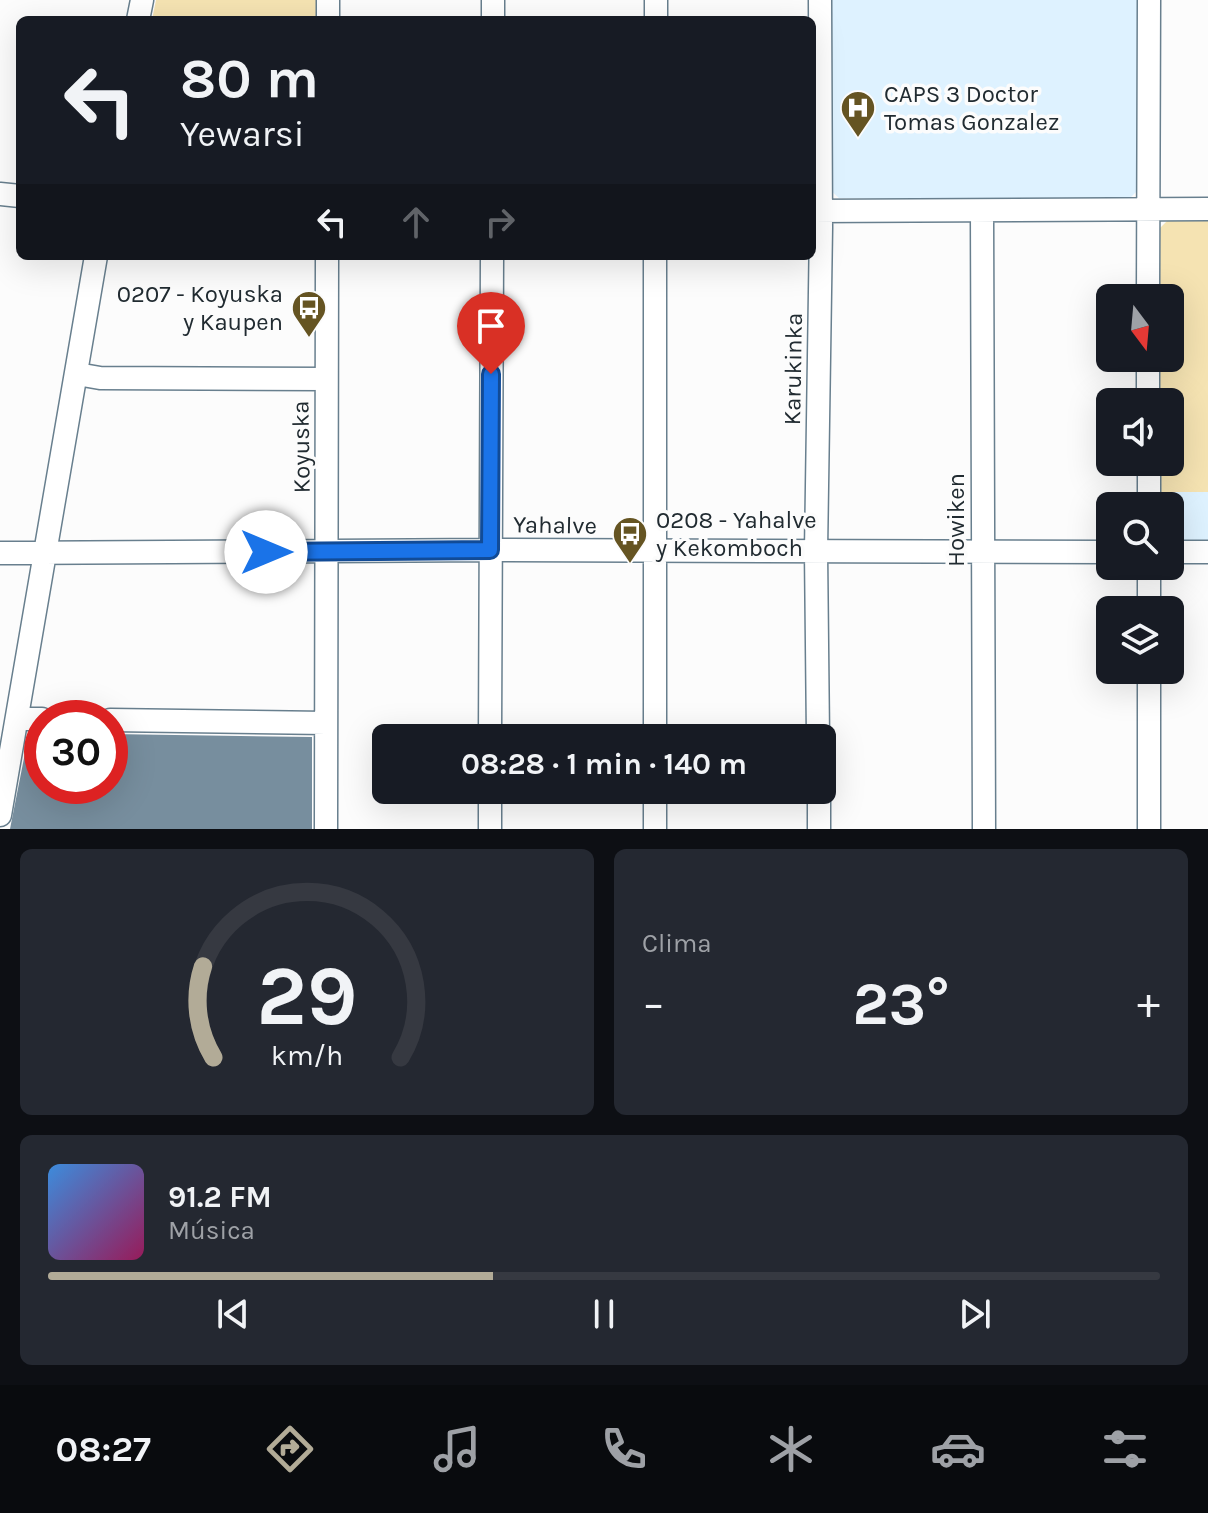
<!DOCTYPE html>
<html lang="es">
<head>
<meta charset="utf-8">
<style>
  :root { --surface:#171b24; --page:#242831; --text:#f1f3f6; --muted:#9ea1a6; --line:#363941; --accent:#b2ab97 }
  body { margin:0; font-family:Karla,sans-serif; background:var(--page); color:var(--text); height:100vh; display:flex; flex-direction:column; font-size:30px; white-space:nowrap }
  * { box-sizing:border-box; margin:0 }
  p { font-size:26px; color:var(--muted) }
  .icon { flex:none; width:44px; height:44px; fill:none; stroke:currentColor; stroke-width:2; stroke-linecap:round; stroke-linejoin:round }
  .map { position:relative; height:829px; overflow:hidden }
  .side { display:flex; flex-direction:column; gap:20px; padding:20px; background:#0d0f14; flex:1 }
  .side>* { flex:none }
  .hud { position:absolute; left:16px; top:16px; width:800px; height:244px; border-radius:12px; box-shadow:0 8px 32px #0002; background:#171b24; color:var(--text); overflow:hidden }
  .needle { width:52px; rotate:164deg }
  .buttons { position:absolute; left:1096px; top:284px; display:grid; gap:16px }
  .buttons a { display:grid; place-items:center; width:88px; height:88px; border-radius:12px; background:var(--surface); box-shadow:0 8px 32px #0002; font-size:40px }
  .speed { position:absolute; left:24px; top:700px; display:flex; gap:16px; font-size:40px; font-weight:700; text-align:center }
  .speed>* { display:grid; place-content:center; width:104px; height:104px; border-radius:50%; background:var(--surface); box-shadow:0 8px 32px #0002; line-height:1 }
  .speed .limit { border:12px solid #d22; background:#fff; color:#111 }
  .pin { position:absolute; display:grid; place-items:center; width:68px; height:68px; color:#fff; margin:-82px -34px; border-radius:50% 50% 50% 0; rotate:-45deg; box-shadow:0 0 8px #0007 }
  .pin .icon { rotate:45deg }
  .me { position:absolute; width:88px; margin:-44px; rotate:90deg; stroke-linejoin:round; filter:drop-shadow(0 0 6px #0008) }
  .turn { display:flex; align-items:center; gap:28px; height:168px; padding:0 32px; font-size:36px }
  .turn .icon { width:104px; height:104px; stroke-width:2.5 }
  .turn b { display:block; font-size:56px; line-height:68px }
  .lanes { display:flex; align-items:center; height:76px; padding:0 32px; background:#0003; justify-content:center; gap:40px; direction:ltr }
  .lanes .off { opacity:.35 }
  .big { font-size:60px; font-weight:700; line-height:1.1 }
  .side .tile { flex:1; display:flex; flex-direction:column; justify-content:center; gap:12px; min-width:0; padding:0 28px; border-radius:12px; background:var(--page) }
  .side .dial { align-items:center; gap:0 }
  .dial svg { height:208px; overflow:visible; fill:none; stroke:var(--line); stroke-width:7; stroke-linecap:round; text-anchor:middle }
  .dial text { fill:var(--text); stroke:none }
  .song { display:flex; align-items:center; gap:24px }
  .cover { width:96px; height:96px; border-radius:12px; background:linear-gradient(135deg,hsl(210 70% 55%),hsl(330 70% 35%)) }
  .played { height:8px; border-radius:4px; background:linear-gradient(90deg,var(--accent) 40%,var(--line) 40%) }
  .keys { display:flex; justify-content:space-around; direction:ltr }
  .heat { display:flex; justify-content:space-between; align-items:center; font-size:44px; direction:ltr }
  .side .tiles { flex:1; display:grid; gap:20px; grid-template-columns:1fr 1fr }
  .tile:last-child { grid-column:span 2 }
  .trip { position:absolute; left:372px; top:724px; width:464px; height:80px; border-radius:12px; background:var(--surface); box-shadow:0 8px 32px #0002; font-weight:700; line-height:80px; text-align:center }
  .tabs { display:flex; height:128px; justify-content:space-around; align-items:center; background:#090b0e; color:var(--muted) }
  .tabs .icon { width:56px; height:56px }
  .tabs .on { color:var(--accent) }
  .tabs b { font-size:36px; color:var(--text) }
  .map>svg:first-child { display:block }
  .built { fill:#def2ff }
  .green { fill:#f5e3b2 }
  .building { fill:#778e9e }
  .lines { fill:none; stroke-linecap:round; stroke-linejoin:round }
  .minor-casing { stroke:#687f8e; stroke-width:25 }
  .minor { stroke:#fff; stroke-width:22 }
  .route-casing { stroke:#114b97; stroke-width:20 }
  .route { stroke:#1a73e8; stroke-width:14 }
  .labels { text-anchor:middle; stroke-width:7; stroke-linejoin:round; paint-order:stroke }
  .poi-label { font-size:24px; fill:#212b31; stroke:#fcfcfc; text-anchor:start }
  .street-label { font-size:24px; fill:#212b31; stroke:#fcfcfc }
</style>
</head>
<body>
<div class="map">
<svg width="1208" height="829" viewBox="0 0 1208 829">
  <rect width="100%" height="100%" fill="#fcfcfc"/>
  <!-- built -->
  <path class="built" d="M828,0H1139L1138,190L1129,199L1122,201L839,198L829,189Z
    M1157,492H1208V544L1170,543V506H1157Z"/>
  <!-- green -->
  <path class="green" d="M156,0H317V20H152Z
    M1208,220V492H1157V462H1170V402H1157V358H1170V298H1157L1158,230L1167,221Z"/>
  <!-- building -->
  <path class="building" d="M34,733H42V786H110V734L312,737V829H10L27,743Z"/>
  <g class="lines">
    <defs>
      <path id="minor" d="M328,0V20
        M138,20L142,0
        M493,20V0
        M656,20V0
        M0,194L20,196
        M812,211L1208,209
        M982,211L984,829
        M1148,298L1149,0
        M1148,358V402
        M77,374L100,378L326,379
        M1149,462V506
        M1170,552H1208
        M0,553L490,550L1110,552
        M1149,566V610
        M1149,670V829
        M17,719H42
        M110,720L326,723
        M490,738L492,256
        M655,738V256
        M818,738L816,551L821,227L820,0
        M655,790V829
        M819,790V829
        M0,815L96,256
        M326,829L327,256
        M490,829V790"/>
    </defs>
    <!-- minor casing -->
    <use href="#minor" class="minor-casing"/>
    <!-- minor -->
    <use href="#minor" class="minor"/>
  </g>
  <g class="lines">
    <defs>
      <path id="route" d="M266,552L490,550L491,374"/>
    </defs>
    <!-- route casing -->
    <use href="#route" class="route-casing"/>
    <!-- route -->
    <use href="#route" class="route"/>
  </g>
  <!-- icons -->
  <defs>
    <symbol id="hospital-pin" viewBox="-11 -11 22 30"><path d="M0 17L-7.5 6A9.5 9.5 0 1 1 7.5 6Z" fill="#655422" stroke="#fcfcfc"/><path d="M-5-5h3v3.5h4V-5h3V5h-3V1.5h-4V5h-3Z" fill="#fff"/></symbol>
    <symbol id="bus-pin" viewBox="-11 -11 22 30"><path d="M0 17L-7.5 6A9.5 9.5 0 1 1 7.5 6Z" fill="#655422" stroke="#fcfcfc"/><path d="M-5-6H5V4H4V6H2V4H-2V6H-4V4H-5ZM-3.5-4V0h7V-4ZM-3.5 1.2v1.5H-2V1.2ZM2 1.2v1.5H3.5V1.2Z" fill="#fff"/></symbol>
  </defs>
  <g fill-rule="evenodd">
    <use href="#hospital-pin" x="838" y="88" width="40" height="54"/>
    <use href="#bus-pin" x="289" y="288" width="40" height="54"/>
    <use href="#bus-pin" x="610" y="514" width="40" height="54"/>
  </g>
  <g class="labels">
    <!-- poi labels -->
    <g class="poi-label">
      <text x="884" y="102">CAPS 3 Doctor<tspan x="884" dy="28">Tomas Gonzalez</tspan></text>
      <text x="283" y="302" text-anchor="end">0207 - Koyuska<tspan x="283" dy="28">y Kaupen</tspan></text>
      <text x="656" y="528">0208 - Yahalve<tspan x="656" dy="28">y Kekomboch</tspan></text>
    </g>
    <!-- street labels -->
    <g class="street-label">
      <text transform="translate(793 369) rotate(-89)" y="8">Karukinka</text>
      <text transform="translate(301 447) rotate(-91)" y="8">Koyuska</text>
      <text transform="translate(956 520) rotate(-90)" y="8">Howiken</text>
      <text transform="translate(555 525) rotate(1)" y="8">Yahalve</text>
    </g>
  </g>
</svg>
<div class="buttons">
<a><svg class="needle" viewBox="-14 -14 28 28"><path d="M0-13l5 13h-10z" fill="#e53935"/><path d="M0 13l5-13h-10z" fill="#9ea1a6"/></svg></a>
<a><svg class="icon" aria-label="sound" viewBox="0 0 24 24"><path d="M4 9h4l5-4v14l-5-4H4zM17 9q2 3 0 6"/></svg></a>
<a><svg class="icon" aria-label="search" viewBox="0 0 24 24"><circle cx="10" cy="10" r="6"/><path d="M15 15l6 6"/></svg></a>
<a><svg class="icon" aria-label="layers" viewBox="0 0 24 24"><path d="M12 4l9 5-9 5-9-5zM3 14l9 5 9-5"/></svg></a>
</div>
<div class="speed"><div class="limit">30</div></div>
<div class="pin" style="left:491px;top:374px;background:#d93025"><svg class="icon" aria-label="arrive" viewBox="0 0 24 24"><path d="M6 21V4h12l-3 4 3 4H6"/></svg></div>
<svg class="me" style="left:266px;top:552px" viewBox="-20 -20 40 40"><circle r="19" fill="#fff"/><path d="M0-13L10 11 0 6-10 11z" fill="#1a73e8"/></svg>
<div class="trip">08:28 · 1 min · 140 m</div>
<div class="hud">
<div class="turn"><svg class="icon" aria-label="left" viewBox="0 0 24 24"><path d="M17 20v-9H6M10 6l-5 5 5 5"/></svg><div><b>80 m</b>Yewarsi</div></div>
<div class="lanes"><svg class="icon" aria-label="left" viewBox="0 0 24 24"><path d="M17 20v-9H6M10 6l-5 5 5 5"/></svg><svg class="icon off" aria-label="ahead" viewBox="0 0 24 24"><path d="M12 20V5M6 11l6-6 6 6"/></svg><svg class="icon off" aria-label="right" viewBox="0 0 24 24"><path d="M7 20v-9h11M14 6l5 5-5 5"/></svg></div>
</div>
</div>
<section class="side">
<div class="tiles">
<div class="tile dial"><svg viewBox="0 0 100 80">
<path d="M14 69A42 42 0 1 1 86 69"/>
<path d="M14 69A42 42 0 0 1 10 34" stroke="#b2ab97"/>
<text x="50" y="56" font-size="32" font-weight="700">29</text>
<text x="50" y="72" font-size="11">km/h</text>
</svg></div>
<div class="tile"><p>Clima</p>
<div class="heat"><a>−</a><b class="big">23°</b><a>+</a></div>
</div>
<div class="tile">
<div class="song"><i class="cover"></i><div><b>91.2 FM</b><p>Música</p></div></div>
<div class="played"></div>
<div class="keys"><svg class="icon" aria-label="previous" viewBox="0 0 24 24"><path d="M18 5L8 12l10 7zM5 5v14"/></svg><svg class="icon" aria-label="pause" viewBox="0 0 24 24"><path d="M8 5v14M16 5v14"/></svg><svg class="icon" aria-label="next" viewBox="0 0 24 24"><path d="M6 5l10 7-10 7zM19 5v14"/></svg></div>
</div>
</div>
</section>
<nav class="tabs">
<b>08:27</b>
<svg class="icon on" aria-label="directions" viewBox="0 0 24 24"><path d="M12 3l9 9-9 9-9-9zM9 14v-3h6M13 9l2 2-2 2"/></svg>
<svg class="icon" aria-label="music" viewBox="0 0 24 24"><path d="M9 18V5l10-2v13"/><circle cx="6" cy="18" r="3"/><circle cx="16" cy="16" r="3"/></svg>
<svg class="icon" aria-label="phone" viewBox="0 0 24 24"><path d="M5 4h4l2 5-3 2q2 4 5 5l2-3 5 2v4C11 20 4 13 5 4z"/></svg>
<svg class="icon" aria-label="climate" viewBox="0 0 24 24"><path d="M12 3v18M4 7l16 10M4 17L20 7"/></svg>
<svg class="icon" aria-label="car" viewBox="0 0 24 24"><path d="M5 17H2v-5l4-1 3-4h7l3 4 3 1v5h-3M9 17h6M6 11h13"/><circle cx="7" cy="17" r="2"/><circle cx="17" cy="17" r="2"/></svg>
<svg class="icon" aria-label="filters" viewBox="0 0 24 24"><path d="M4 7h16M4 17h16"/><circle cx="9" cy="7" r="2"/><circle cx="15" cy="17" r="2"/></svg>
</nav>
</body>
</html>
